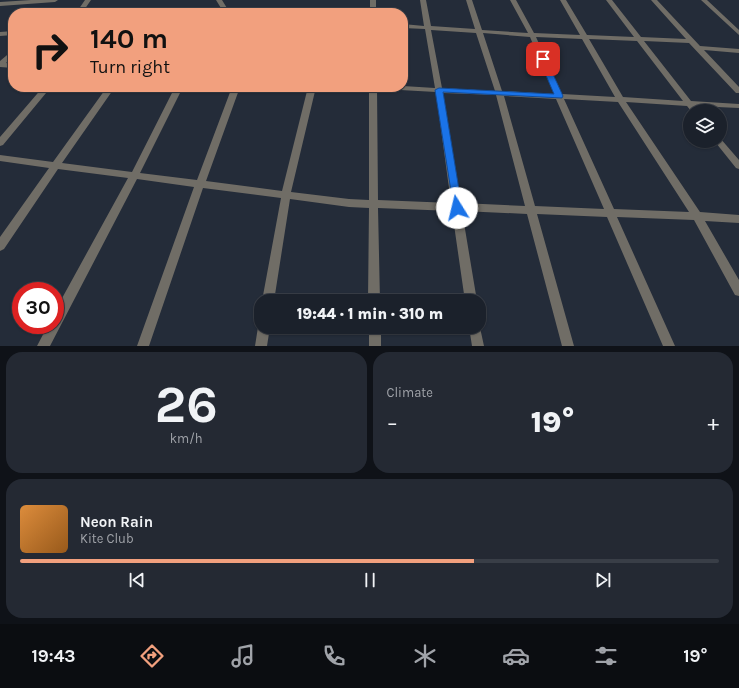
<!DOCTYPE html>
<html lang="en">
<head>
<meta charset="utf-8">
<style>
  :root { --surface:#1b212b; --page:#242933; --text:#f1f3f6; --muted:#a0a3a9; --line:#393e47; --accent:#f2a07e }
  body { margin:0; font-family:Karla,sans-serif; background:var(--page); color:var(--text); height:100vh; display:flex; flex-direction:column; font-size:15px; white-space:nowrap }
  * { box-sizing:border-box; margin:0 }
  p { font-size:13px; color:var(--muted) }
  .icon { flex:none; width:22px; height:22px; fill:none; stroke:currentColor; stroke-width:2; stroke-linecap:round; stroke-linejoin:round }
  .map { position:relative; height:346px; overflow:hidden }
  .sheet { display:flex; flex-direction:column; gap:6px; padding:6px; background:#0f1218; flex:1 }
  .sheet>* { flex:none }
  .banner { position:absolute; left:8px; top:8px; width:400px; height:84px; border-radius:16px; box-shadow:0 1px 3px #0004,0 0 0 1px var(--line); background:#f2a07e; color:#111; overflow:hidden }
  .tools { position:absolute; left:683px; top:104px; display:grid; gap:8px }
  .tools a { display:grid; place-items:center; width:44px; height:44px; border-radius:50%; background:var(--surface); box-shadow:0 1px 3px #0004,0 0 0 1px var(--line); font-size:20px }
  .speed { position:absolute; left:12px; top:282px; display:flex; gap:8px; font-size:20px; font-weight:700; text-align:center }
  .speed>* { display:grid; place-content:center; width:52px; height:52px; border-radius:50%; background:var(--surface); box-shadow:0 1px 3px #0004,0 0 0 1px var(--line); line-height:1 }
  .speed .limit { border:6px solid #d22; background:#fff; color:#111 }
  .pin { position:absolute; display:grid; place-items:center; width:34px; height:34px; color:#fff; margin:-17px; border-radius:8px; box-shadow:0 2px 6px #0006 }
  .me { position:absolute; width:44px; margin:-22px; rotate:351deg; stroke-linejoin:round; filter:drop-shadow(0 0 3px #0008) }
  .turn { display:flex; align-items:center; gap:14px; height:84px; padding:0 16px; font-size:18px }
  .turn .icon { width:52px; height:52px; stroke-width:2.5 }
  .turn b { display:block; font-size:28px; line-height:34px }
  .big { font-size:30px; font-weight:800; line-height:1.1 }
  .sheet .tile { flex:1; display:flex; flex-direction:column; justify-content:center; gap:6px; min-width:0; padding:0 14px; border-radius:16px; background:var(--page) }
  .sheet .dial { align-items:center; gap:0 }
  .dial b { font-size:52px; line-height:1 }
  .song { display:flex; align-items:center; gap:12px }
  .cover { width:48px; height:48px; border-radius:6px; background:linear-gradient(135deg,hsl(30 70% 55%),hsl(30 70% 35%)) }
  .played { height:4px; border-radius:2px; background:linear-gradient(90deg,var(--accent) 65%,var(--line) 65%) }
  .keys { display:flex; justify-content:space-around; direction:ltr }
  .heat { display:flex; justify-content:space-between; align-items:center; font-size:22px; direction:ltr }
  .sheet .tiles { flex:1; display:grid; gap:6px; grid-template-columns:1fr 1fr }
  .tile:last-child { grid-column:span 2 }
  .trip { position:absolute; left:254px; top:294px; width:232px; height:40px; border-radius:16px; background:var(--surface); box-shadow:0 1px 3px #0004,0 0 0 1px var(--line); font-weight:800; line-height:40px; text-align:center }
  .menu { display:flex; height:64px; justify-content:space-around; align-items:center; background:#0b0d11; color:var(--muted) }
  .menu .icon { width:28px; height:28px }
  .menu .selected { color:var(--accent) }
  .menu b { font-size:18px; color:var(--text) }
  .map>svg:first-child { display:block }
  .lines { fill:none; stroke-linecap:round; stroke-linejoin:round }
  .minor { fill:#706d66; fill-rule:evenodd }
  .route { fill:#1a73e8; stroke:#114b97 }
</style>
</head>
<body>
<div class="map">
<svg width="739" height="346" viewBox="0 0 739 346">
  <rect width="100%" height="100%" fill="#242c39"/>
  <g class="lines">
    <!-- minor -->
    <path class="minor" d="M31,0H58L55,2L0,6V2Z
      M85,0H91L82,13H76Z
      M216,0H222L230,13H224Z
      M370,0H376V13H370Z
      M420,0H426L431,26L475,29L466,0H472L482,30L528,33L510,0H516L534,33L580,35L560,0H566L587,35L634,37L606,0H612L641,37L686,39L651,0H657L700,46L739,49V53L704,50L739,87V93H736L689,43L644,41L691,101L739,104V108L695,106L699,111H691L687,106L626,102L700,212L739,215V223L705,221L739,280V296L735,295L694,220L617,217L675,346H663L607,217L537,214L574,346H562L527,214L462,211L477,301H465L452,211L378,208L380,301H368L369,208L349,207L290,199L274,301H262L281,198L203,188L149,346H137L194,187L137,179L50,346H37L48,325H55V311L128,178L58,169L4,249L0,251V237L49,168L0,161V155L53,162L107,87H115L62,163L132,172L175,87H183L140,173L197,180L232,87H240L206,181L282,191L308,87H316L291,192L349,199L369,200V87H377L378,200L451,203L436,92L382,89L378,87H403V86L435,88L425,29L403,28V24L424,26ZM431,30L476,33L495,91L442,88ZM483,33L530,37L554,94L502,91ZM536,37L582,39L615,97L562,94ZM589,39L637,41L683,101L623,97ZM443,93L496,95L525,206L461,203ZM504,96L556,99L604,209L535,206ZM564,99L618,102L689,212L614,209Z
      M701,0H707L739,30V35Z
      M285,9L302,11L305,13H261L264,11Z
      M13,31V35L0,36V32Z
      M13,50V56L6,63L13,64V68L0,67V61Z
      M43,87H51L3,145L0,146V137Z
      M720,138L739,160V169L736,168L716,143L715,141H720Z
      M261,322V327H270L267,346H255L258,327Z
      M479,323L484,346H472L469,327H479Z
      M369,327H381V346H369Z"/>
  </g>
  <!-- route -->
  <path class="route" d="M543,57L546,59L563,96L562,98L443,92L462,208L460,210H454L435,90L439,88L554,94L539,59Z"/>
</svg>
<div class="tools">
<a><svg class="icon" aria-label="layers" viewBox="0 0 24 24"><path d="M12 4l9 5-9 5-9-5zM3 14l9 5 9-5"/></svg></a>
</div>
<div class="speed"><div class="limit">30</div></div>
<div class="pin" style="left:543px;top:59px;background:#d93025"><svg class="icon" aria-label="arrive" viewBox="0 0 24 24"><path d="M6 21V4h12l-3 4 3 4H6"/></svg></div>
<svg class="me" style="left:457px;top:208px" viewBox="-20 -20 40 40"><circle r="19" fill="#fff"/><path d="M0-13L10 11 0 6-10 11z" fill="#1a73e8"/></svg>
<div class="trip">19:44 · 1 min · 310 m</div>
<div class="banner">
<div class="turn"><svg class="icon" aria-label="right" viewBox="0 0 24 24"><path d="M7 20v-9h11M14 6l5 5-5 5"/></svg><div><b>140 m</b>Turn right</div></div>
</div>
</div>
<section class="sheet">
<div class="tiles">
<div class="tile dial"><b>26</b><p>km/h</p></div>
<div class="tile"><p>Climate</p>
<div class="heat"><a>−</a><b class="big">19°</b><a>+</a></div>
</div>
<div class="tile">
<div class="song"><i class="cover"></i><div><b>Neon Rain</b><p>Kite Club</p></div></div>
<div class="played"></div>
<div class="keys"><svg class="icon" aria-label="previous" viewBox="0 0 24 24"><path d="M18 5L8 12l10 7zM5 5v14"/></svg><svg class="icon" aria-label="pause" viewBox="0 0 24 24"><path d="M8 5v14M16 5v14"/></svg><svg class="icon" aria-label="next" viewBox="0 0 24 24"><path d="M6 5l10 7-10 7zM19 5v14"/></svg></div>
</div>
</div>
</section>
<nav class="menu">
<b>19:43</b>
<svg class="icon selected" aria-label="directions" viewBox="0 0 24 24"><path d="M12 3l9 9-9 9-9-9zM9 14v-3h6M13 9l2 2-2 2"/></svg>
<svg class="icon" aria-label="music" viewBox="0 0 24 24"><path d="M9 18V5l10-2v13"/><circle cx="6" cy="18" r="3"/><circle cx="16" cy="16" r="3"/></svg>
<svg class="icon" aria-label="phone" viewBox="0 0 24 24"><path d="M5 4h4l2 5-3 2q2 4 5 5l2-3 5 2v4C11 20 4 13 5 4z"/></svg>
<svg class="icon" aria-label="climate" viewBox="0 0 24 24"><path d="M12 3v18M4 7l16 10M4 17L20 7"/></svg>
<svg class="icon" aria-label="car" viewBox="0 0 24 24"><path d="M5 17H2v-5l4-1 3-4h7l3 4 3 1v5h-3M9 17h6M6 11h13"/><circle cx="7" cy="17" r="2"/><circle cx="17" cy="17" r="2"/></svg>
<svg class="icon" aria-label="filters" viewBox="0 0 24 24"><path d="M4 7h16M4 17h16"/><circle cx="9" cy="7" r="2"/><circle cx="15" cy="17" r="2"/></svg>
<b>19°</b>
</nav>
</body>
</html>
